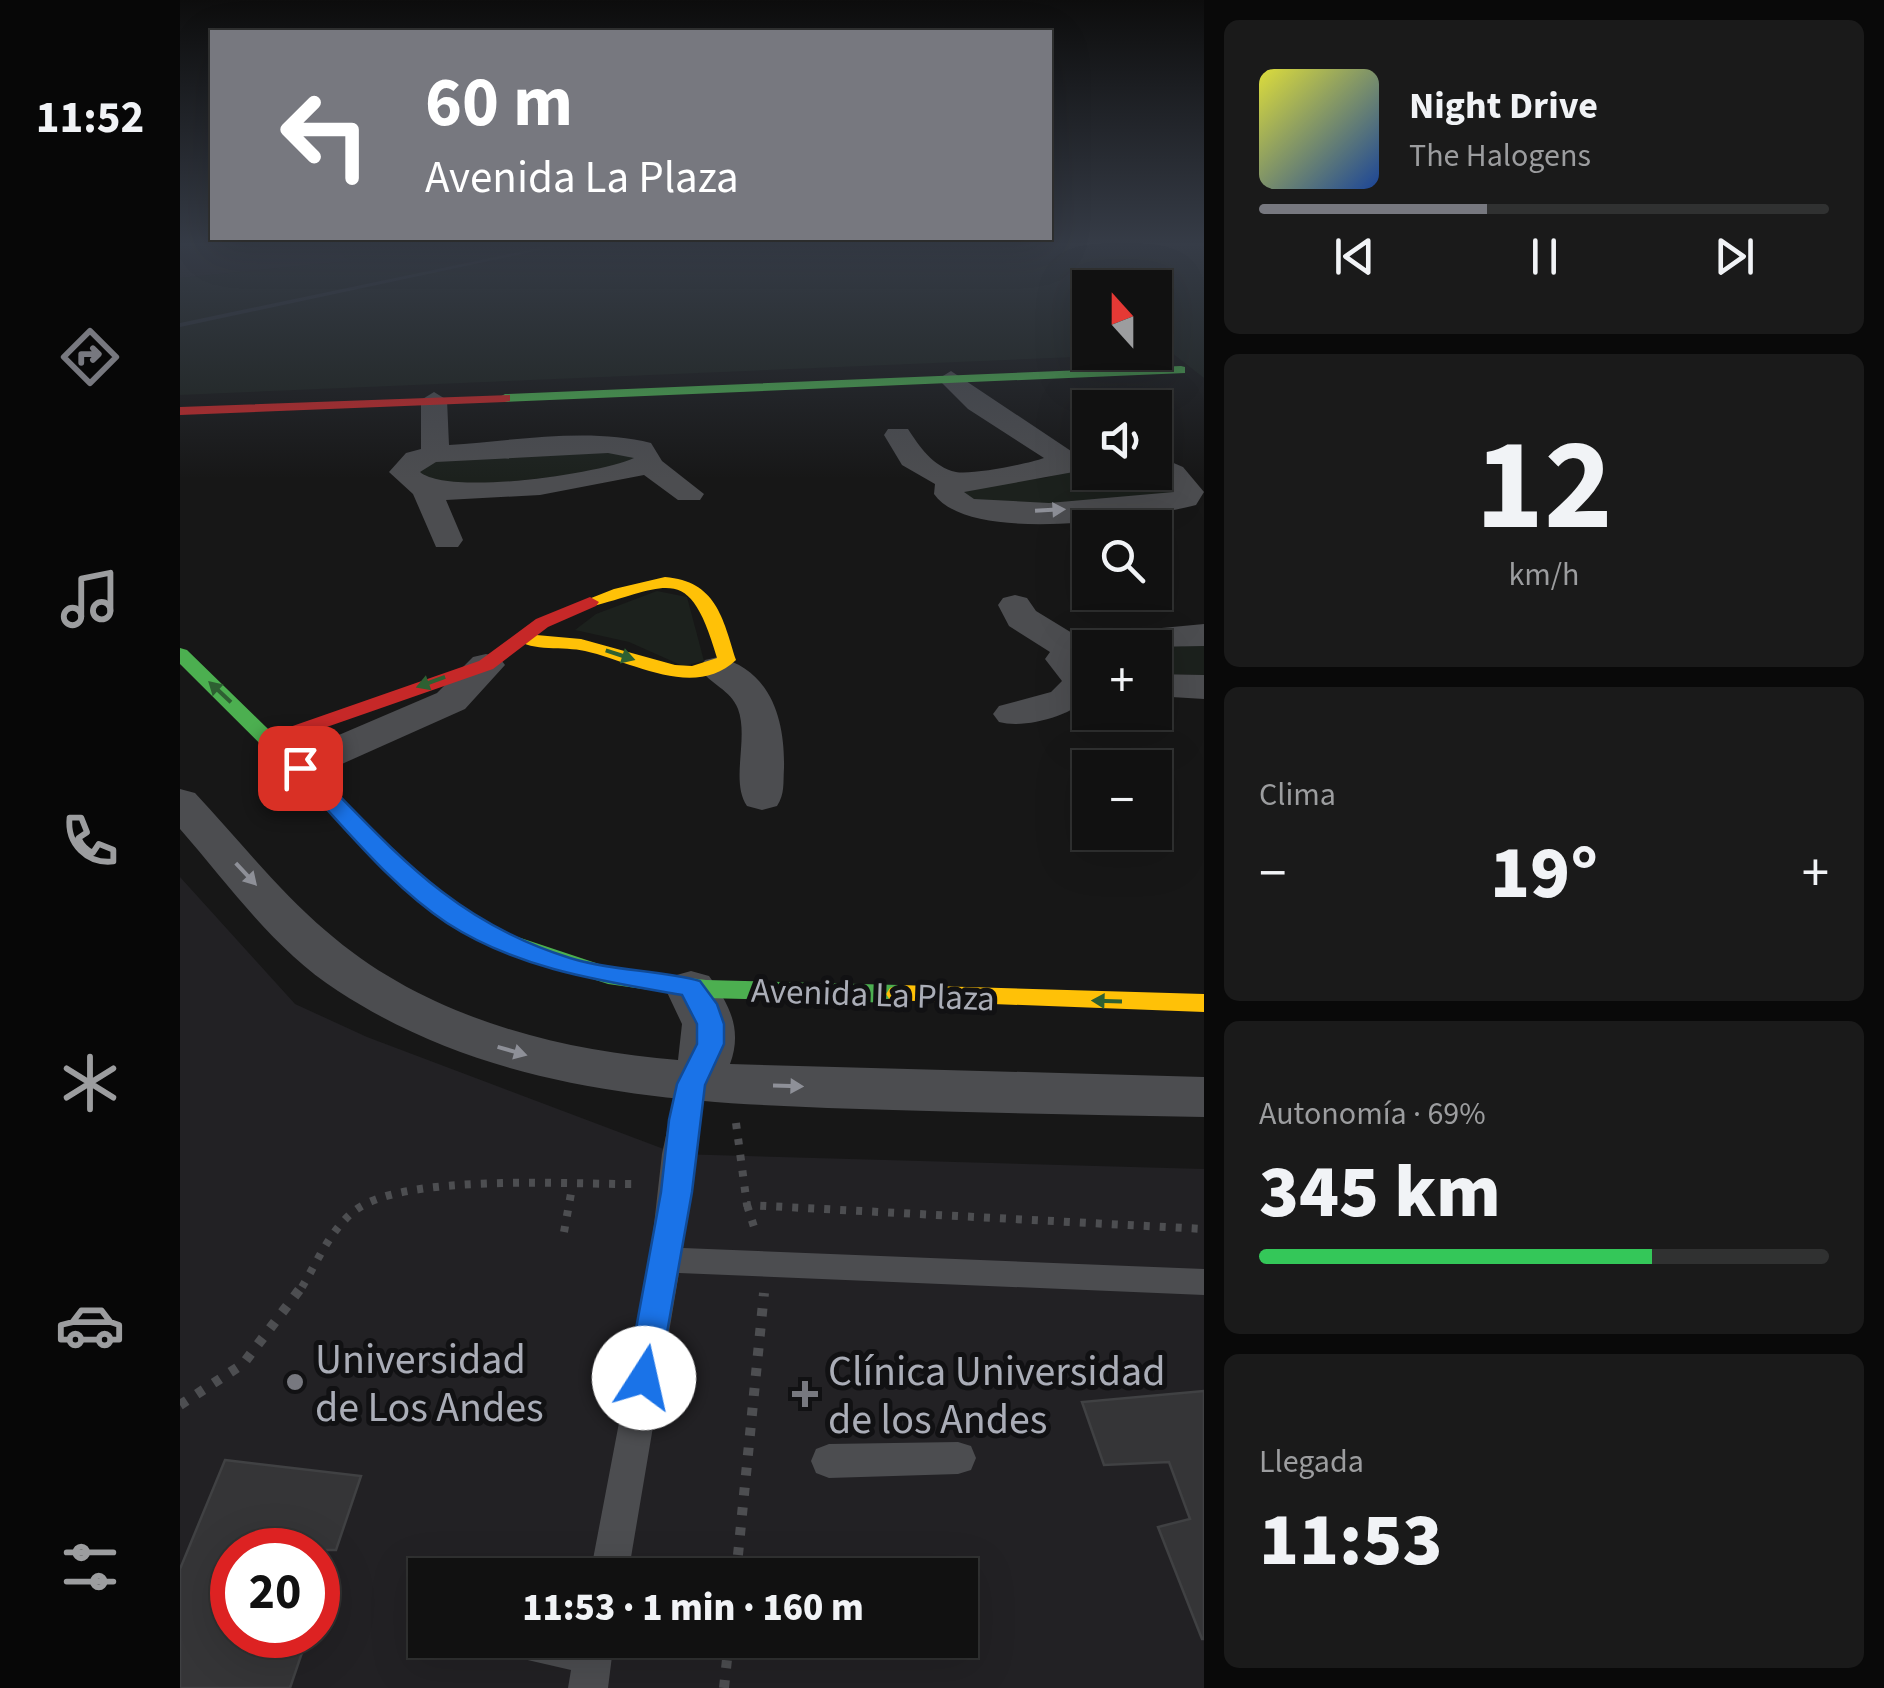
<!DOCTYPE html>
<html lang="es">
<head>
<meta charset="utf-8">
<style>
  :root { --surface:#111; --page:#1a1a1a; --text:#f1f3f6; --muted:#9c9d9f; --line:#303131; --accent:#77787f }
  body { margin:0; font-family:"Source Sans 3",sans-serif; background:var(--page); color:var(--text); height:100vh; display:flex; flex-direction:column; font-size:38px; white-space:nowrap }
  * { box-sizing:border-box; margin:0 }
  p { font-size:32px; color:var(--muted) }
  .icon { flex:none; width:55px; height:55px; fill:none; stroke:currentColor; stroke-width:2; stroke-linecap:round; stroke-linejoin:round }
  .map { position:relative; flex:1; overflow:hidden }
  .side { display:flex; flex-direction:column; gap:20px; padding:20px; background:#090909; width:680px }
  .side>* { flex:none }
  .banner { position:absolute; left:30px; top:30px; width:842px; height:210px; border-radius:0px; box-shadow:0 10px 40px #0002,0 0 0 2px var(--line); background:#77787f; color:#fff; overflow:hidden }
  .needle { width:65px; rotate:339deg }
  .controls { position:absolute; left:892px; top:270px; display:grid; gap:20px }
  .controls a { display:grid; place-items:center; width:100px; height:100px; border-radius:0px; background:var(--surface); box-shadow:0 10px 40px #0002,0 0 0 2px var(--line); font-size:50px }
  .speed { position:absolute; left:30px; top:1528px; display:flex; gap:20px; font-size:50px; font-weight:700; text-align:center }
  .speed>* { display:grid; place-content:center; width:130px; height:130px; border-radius:50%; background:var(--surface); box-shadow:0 10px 40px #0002,0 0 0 2px var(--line); line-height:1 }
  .speed .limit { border:15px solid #d22; background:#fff; color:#111 }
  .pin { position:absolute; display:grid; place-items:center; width:85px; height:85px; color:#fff; margin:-42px; border-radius:20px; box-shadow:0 5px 15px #0006 }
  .me { position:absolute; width:110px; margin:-55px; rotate:10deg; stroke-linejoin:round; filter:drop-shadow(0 0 8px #0008) }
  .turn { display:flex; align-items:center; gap:35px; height:210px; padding:0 50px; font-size:45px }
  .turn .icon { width:130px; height:130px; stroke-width:2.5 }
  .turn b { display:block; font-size:70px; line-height:85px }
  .big { font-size:75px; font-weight:800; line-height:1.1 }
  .side .card { flex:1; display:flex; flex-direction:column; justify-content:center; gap:15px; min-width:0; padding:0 35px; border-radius:15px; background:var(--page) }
  .side .dial { align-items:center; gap:0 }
  .dial b { font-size:130px; line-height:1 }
  .song { display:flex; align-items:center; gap:30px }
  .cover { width:120px; height:120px; border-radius:15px; background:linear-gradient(135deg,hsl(60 70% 55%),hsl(220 70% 35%)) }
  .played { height:10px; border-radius:5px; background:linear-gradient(90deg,var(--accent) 40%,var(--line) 40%) }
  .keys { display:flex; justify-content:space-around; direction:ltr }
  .heat { display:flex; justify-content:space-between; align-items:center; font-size:55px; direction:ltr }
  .charge { height:15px; border-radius:8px; background:linear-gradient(90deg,#34c759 69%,var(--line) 0) }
  .trip { position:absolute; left:228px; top:1558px; width:570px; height:100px; border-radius:0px; background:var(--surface); box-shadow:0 10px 40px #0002,0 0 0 2px var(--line); font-weight:800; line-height:100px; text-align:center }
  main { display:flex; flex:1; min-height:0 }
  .menu { display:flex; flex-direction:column; width:180px; justify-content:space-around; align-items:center; background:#070707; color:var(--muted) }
  .menu .icon { width:70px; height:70px }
  .menu .current { color:var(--accent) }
  .menu b { font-size:45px; color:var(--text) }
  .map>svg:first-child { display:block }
  .built { fill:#222124; fill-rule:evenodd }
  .green { fill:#1c211d; fill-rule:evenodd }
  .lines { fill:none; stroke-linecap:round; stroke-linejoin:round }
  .stream { fill:#2c3138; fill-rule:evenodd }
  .building { fill:#353537; stroke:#404143; stroke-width:2.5 }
  .path-far1 { stroke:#4d4e51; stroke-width:8; stroke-dasharray:6 10; stroke-linecap:butt }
  .path { stroke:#4d4e51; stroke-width:10; stroke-dasharray:8 12; stroke-linecap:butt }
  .lane { fill:#4c4d50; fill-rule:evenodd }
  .street { fill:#4c4d50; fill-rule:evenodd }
  .fast { fill:#4caf50; fill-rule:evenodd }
  .slow { fill:#ffc107; fill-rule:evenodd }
  .jam { fill:#c62828; fill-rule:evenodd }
  .oneway { fill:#8e9098 }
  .oneway2 { fill:#2e6032 }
  .route { fill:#1a73e8; stroke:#114b97; stroke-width:2.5 }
  .poi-dot { fill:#77787f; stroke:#111113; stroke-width:4 }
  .labels { text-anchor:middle; stroke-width:10; stroke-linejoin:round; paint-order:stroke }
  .street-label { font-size:35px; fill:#aaadb7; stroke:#111113 }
  .near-poi-label { font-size:42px; fill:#aaadb7; stroke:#111113; text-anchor:start }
</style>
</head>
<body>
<main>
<nav class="menu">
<b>11:52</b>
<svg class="icon current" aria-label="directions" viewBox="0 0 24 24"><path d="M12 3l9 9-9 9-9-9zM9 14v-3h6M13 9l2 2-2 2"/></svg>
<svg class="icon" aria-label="music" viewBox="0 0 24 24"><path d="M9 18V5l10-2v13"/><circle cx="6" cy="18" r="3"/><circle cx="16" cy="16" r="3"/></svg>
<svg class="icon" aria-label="phone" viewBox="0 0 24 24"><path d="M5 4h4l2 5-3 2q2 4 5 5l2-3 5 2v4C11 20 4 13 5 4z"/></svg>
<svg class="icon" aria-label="climate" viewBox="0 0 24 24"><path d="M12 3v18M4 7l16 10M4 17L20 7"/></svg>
<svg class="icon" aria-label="car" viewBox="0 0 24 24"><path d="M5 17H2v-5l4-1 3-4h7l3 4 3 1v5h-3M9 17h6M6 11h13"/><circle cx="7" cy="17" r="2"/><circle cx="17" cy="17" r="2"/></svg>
<svg class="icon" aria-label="filters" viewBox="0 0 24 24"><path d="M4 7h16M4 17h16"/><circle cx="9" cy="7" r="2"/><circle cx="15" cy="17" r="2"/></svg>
</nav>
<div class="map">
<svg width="1024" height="1688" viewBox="0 0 1024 1688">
  <rect width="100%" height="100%" fill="#171717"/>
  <!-- built -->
  <path class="built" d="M0,243H153L169,261L0,278Z
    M0,877L115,1004L187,1037L497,1154L1024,1169V1688H0ZM52,1550H138V1635H52ZM245,1575H780V1640H245Z"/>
  <!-- green -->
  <path class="green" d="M153,243H1024V378L992,353L0,395V278L168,261ZM910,288H975V352H910Z
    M455,451L462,463L446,469L278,487L237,475L238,465L261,458Z
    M910,464V472H975L996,495L971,504H794L781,491L796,482L865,478Z
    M477,591L507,597L524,661L503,666L449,642L395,630L416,614Z
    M1024,643V675L975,674V648H944Z"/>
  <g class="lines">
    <!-- stream -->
    <path class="stream" d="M382,243H393L0,327V323Z"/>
  </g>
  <!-- building -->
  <path class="building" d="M1024,1391V1639H1022L978,1527L1010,1519L989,1462L924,1465L902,1402Z
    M45,1460L181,1476L156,1550H52V1635H128L110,1688H0V1569Z"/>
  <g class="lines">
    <!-- path-far1 -->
    <path class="path-far1" d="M556,1123L567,1205L1024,1229
      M567,1205L576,1233
      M384,1232L392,1188
      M122,1287C137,1262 150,1231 173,1212C220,1172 396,1185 460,1184"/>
    <!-- path -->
    <path class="path" d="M0,1405L63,1364L123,1285
      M556,1575L584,1293
      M544,1688L549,1640"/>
    <!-- lane -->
    <path class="lane" d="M511,1074L521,1077L525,1084L512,1154L503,1248L1024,1269V1295L499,1273L448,1575H410L470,1260L482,1154L497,1084L501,1077Z
      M778,1442L791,1446L796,1458L791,1470L778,1474L649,1478L636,1473L631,1461L636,1449L649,1444Z
      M316,1640H434L428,1688H388L391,1670L322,1654Z"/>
    <!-- street -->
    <path class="street" d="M771,371L894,453L910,451V469L784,492L794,499L869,503L994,492L969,472H975V455L1003,467L1024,492L1016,505C960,519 790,545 754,494L755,484L722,465L704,435L708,429H728C739,446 753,467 776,472C792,475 847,464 864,458L788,409L758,379Z
      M254,392L267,400L269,445C333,441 408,427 471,443L482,461L524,494L520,500H498L464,475L360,495L266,500L283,540L278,547H256L233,494L209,472L226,453L241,449V400ZM428,453L454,458C419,474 269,496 240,472L256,462Z
      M835,595L847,598L856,611L897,636L1024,624V646L910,648V659L904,662L910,666V696C892,716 845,729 819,722L813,714L819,706L871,692L882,681L865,659L870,652L829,626L818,605L823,598Z
      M306,654L319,657L325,665L285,709L135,776L120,780L105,776L99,767L105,758L257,693L293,657Z
      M538,657C591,670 605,720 604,768C603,783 605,794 597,806L582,810L567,806C550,781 569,739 558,709C551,690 530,684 519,668L525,660Z
      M975,674L1024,675V699L975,696Z
      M0,789L15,793C58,839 98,890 146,931C242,1015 372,1050 498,1060L502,1024L485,988L493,976L511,971L529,976C549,1004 563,1029 550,1064L1024,1077V1117C920,1115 817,1113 713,1110C521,1104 325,1100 158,991C94,950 49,885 0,829Z"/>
    <!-- fast -->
    <path class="fast" d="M1001,366L1005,367V373L325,402L318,398L325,394Z
      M0,648L7,650L254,891L320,931L431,968L526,980L719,985L728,988L732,994L728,1000L719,1003L526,998L428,984L302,943L238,901L0,664Z"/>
    <!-- slow -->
    <path class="slow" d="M485,577C536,581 543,618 556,660C514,700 451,661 405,651C384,646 352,652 336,639L345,634L401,639L495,665L512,666L537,658C509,562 490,586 410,607L401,602L434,589Z
      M719,985L1024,994V1012L710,1000L706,994L710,988Z"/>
    <!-- jam -->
    <path class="jam" d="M330,395V401L325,402L0,415V407Z
      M410,597L419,602L416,606L368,627L313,669L98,744H84L81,740L84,736L299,661L356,619Z"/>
  </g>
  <!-- one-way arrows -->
  <defs><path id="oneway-solid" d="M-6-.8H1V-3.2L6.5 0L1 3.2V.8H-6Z" transform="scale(2.5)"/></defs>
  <g class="oneway">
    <use href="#oneway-solid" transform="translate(870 510) rotate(-3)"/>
    <use href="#oneway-solid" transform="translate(66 874) rotate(47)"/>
    <use href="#oneway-solid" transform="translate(332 1051) rotate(16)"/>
    <use href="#oneway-solid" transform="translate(608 1086) rotate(2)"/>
  </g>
  <g class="oneway2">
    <use href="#oneway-solid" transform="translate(440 655) rotate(18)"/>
    <use href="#oneway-solid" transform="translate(251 682) rotate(160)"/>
    <use href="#oneway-solid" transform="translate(40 692) rotate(-137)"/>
    <use href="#oneway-solid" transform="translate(927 1001) rotate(-178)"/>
  </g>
  <!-- sky -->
  <linearGradient id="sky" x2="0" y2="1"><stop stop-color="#0d0d0d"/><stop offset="0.51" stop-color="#363c47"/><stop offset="1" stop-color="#363c47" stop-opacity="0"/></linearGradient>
  <rect width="1024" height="479" fill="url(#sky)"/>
  <!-- route -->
  <path class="route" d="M120,761L127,763C212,848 270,921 390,958C432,971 478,970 520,981L537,1004L544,1024V1044L525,1085L512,1192L477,1389L464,1393L452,1389L447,1378L481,1192L489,1120L497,1084L517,1044V1024L502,995C421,981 338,969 267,923C208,884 161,822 112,772L109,768Z"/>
  <!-- markers -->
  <g class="poi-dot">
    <circle cx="115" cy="1382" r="10"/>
    <path d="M620 1379h10v10h10v10h-10v10h-10v-10h-10v-10h10z"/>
  </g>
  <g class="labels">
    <!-- street labels -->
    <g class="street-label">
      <text transform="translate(693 994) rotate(2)" y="12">Avenida La Plaza</text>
    </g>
    <!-- near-poi labels -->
    <g class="near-poi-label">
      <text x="135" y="1373">Universidad<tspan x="135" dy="48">de Los Andes</tspan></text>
      <text x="648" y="1385">Clínica Universidad<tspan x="648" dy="48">de los Andes</tspan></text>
    </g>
  </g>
</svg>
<div class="controls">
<a><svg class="needle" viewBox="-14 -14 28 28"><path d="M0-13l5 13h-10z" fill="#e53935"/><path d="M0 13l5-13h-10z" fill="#9c9d9f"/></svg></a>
<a><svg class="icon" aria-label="sound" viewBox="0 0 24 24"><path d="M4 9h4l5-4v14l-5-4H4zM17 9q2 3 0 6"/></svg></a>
<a><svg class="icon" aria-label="search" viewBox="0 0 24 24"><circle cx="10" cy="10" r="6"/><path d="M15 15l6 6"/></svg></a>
<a>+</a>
<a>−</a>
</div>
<div class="speed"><div class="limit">20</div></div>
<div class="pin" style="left:120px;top:768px;background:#d93025"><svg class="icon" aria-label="arrive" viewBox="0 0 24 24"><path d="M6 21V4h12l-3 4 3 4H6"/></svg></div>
<svg class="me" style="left:464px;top:1378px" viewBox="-20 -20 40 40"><circle r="19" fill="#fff"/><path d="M0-13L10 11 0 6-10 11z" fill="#1a73e8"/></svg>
<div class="trip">11:53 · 1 min · 160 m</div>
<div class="banner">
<div class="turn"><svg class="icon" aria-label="left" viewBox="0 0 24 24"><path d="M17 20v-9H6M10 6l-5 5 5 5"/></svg><div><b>60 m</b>Avenida La Plaza</div></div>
</div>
</div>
<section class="side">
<div class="card">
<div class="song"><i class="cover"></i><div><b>Night Drive</b><p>The Halogens</p></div></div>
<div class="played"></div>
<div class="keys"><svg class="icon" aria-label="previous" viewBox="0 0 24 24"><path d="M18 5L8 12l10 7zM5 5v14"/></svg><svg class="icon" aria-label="pause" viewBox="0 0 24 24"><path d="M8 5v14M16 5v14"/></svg><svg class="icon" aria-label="next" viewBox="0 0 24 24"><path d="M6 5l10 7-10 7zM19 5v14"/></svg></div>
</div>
<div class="card dial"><b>12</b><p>km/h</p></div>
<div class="card"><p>Clima</p>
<div class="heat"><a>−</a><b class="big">19°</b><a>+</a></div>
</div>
<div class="card"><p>Autonomía · 69%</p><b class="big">345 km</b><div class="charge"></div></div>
<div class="card"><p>Llegada</p><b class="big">11:53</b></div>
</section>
</main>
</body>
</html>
